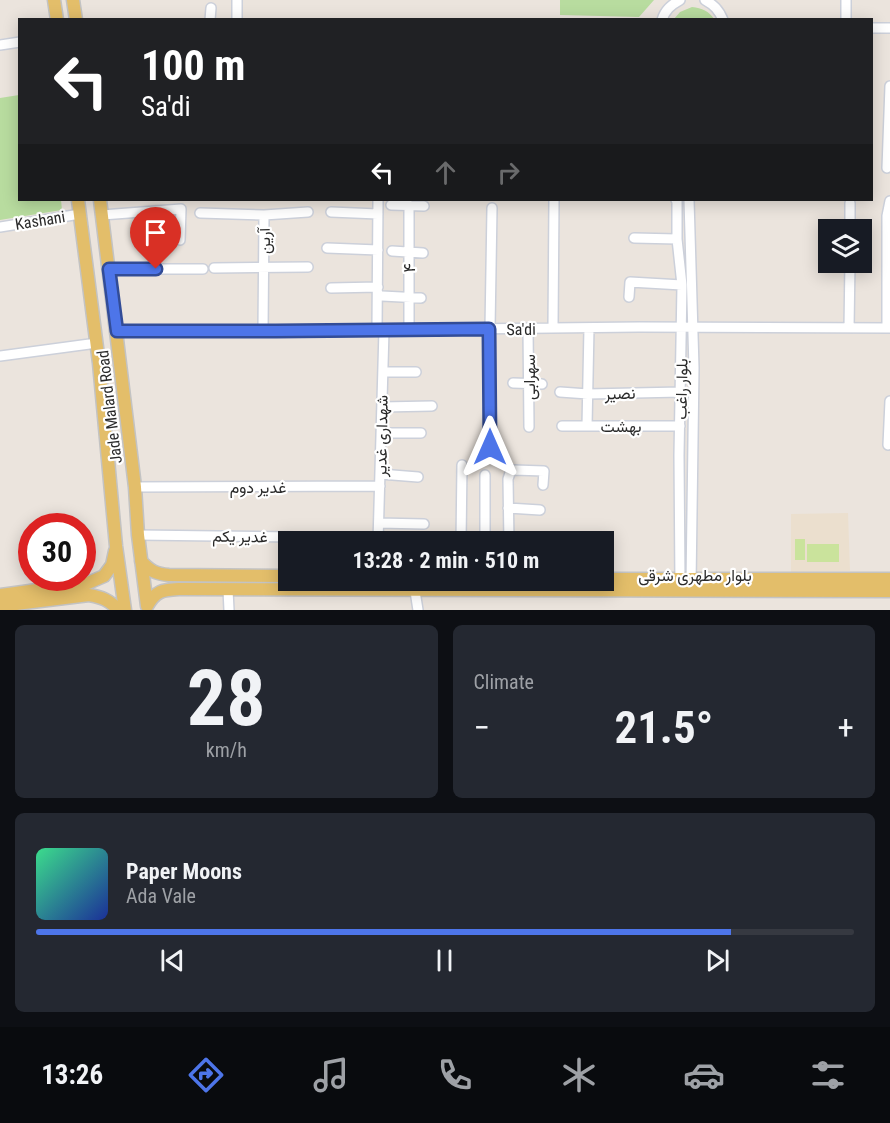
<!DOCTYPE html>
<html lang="en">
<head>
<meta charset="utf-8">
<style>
  :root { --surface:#171b24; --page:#242831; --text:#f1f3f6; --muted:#9ea1a6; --line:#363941; --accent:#4d75e9 }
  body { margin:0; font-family:"Roboto Condensed",Vazirmatn,sans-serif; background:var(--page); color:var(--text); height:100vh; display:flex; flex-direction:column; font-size:22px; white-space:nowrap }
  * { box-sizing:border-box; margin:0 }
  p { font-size:20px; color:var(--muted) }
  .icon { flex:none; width:33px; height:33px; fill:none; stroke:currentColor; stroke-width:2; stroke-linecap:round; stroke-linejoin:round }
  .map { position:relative; height:610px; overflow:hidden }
  .drawer { display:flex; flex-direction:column; gap:15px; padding:15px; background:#0d0f14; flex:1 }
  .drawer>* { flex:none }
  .guide { position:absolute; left:18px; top:18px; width:855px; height:183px; border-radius:0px; box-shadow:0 3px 15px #0003; background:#202124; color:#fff; overflow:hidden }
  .tools { position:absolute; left:818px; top:219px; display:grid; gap:12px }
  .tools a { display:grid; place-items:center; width:54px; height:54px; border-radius:0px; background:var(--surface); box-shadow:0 3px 15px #0003; font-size:30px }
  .speed { position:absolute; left:18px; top:513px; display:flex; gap:12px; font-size:30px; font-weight:700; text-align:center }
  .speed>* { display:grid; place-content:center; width:78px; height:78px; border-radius:50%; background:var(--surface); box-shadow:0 3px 15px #0003; line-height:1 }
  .speed .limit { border:9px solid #d22; background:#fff; color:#111 }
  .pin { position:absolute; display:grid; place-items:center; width:51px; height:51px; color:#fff; margin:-62px -26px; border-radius:50% 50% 50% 0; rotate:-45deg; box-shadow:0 0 6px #0007 }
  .pin .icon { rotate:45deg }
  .me { position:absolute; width:66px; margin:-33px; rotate:0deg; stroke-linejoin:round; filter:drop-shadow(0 0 4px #0008) }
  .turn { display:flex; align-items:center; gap:21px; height:126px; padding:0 24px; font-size:27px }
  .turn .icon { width:78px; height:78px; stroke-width:2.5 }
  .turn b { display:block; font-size:42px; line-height:51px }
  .lanes { display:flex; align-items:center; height:57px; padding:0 24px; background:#0003; justify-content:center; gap:30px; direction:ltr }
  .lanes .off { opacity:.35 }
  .big { font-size:45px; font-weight:700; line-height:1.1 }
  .drawer .card { flex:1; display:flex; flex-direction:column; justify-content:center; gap:9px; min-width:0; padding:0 21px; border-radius:9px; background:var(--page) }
  .drawer .dial { align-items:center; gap:0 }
  .dial b { font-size:78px; line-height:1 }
  .song { display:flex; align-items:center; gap:18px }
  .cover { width:72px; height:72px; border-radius:9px; background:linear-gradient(135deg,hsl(150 70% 55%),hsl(230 70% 35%)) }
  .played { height:6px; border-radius:3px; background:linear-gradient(90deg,var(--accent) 85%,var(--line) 85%) }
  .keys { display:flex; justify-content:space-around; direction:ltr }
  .heat { display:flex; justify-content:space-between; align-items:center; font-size:33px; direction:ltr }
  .drawer .tiles { flex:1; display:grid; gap:15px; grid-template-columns:1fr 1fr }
  .card:last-child { grid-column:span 2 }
  .trip { position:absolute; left:278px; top:531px; width:336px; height:60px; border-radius:0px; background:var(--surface); box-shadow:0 3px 15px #0003; font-weight:700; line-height:60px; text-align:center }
  .tab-bar { display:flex; height:96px; justify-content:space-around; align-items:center; background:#090b0e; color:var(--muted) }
  .tab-bar .icon { width:42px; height:42px }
  .tab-bar .current { color:var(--accent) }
  .tab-bar b { font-size:27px; color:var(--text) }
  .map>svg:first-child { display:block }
  .education { fill:#ebdfce }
  .green { fill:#b8dc9f }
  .pitch { fill:#cae39c }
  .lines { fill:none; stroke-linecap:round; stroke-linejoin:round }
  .minor-casing { stroke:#ccd0da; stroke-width:12 }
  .major-casing { stroke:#c3c3c3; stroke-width:15 }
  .minor { stroke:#fff; stroke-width:9 }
  .major { stroke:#e3be6a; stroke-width:12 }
  .route-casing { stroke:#324c97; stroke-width:15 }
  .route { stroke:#4d75e9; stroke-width:10 }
  .labels { text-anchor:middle; stroke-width:4.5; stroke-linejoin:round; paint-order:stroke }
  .street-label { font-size:16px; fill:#2a2a2a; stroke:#fff }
</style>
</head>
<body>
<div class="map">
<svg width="890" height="610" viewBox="0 0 890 610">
  <rect width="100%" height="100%" fill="#ebe4dd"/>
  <!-- education -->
  <path class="education" d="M848,513L850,571L791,572V514Z"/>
  <!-- green -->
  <path class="green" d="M560,0H654L639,17L560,15Z
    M692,7C702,8 709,11 714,19H674L680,12Z
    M19,95L20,200H61L62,210L0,220V98Z"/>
  <!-- pitch -->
  <path class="pitch" d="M795,539H805V560H795Z
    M807,544H839V562H807Z"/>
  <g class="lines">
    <defs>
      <path id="minor" d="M237,0V20
        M705,0C714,5 719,10 723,20
        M846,0V20
        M210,20L211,8
        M662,20C665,10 671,5 680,0
        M872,28H890
        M0,45L20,42
        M887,168L890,86
        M676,200H677V239L682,285L679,455L680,583
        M689,200L694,368L691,584
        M391,205L424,206
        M331,212L378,214
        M200,213L264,215L263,331
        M102,215L181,209L180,240
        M264,215L308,212
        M0,227L80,214
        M850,230V203
        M634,238L677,239
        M327,248L378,250
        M392,251L423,253
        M214,268L308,267
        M109,269H203
        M331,288L378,287
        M382,296L421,298
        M629,297L630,282L682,285
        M528,328L529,427
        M553,328L554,200
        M849,328L850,262
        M887,328V216L890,201
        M377,330L378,200
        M409,330V205
        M117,331H276L639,327L890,328
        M0,356L97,343
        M383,372H416
        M513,383L542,384
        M560,392L588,394L681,392
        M382,407L432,406
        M562,426H680
        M587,426L589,328
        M381,433H421
        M888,445L890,401
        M490,447V329L492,208
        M380,474L418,477
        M135,487L380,486
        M508,508L540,510
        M379,523L424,524
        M138,535L378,538
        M378,542L384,330
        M461,542L462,465
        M485,542V475
        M509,542L508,479L510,473L514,470L544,471L543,485
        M228,590L229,610
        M415,591L418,610"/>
      <path id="major" d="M54,0L57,20
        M73,0L76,20
        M78,200L99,363L116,546L125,610
        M100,200L135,487L138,535L147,606
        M141,561C150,571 156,574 169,575L288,576
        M603,579H890
        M0,595L88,583L104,576L112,565L115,551
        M0,606L89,595C101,597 110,600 118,610
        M147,606C156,590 163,590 180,589L890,591"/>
    </defs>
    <!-- minor casing -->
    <use href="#minor" class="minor-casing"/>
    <!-- major casing -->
    <use href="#major" class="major-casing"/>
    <!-- minor -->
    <use href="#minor" class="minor"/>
    <!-- major -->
    <use href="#major" class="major"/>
  </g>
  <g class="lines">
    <defs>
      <path id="route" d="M156,269H109L117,331H276L489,329L490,447"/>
    </defs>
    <!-- route casing -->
    <use href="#route" class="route-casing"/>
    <!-- route -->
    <use href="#route" class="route"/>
  </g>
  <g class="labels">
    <!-- street labels -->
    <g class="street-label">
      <text transform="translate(40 220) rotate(-9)" y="6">Kashani</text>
      <text transform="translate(264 241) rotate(-91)" y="6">آرین</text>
      <text transform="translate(409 268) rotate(-90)" y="6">۴</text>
      <text transform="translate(521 329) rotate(-1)" y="6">Sa'di</text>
      <text transform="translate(529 377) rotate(-90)" y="6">سهرابی</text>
      <text transform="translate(681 389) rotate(-89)" y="6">بلوار راغب</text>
      <text transform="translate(620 393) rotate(-1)" y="6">نصیر</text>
      <text transform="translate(109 407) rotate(-97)" y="6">Jade Malard Road</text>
      <text x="621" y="432">بهشت</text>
      <text transform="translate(381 436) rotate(-89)" y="6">شهداری غدیر</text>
      <text x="258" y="493">غدیر دوم</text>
      <text transform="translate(240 536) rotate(1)" y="6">غدیر یکم</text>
      <text x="695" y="581">بلوار مطهری شرقی</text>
    </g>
  </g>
</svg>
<div class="tools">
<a><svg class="icon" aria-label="layers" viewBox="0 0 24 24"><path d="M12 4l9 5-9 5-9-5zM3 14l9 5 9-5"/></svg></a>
</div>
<div class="speed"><div class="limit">30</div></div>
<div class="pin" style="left:156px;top:269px;background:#d93025"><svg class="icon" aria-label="arrive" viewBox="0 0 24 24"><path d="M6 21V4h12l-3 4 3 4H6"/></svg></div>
<svg class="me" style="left:490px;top:447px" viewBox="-20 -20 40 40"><path d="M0-17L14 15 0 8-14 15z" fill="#4d75e9" stroke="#fff" stroke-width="4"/></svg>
<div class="trip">13:28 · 2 min · 510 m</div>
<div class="guide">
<div class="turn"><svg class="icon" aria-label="left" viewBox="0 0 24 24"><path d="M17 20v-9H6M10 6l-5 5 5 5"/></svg><div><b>100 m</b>Sa'di</div></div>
<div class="lanes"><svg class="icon" aria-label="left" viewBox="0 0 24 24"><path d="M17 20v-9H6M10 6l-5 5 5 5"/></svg><svg class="icon off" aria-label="ahead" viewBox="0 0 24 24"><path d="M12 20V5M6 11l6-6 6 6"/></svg><svg class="icon off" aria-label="right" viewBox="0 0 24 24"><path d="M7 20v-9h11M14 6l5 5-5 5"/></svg></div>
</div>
</div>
<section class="drawer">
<div class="tiles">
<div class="card dial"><b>28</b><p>km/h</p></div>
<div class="card"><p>Climate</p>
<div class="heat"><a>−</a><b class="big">21.5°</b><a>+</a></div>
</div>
<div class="card">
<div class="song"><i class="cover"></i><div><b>Paper Moons</b><p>Ada Vale</p></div></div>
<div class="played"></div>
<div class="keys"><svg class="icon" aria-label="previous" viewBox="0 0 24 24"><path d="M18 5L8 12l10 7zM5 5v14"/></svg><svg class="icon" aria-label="pause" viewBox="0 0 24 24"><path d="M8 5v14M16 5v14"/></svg><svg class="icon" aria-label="next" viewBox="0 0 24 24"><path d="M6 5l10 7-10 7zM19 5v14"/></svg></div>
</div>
</div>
</section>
<nav class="tab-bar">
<b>13:26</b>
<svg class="icon current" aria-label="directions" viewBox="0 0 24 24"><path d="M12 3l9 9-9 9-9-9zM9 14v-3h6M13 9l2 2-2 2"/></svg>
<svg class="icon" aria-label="music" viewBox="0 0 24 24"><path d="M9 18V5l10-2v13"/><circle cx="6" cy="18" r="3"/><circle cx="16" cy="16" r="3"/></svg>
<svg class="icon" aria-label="phone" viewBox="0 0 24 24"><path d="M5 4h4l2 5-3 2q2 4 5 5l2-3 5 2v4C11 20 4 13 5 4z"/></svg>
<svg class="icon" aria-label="climate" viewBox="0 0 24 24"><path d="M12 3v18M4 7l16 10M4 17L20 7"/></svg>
<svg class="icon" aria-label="car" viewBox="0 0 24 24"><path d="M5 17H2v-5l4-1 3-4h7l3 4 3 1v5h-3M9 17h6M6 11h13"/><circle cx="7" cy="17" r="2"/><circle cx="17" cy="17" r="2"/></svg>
<svg class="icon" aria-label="filters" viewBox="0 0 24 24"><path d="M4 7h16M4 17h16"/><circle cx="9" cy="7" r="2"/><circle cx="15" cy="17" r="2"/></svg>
</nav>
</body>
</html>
